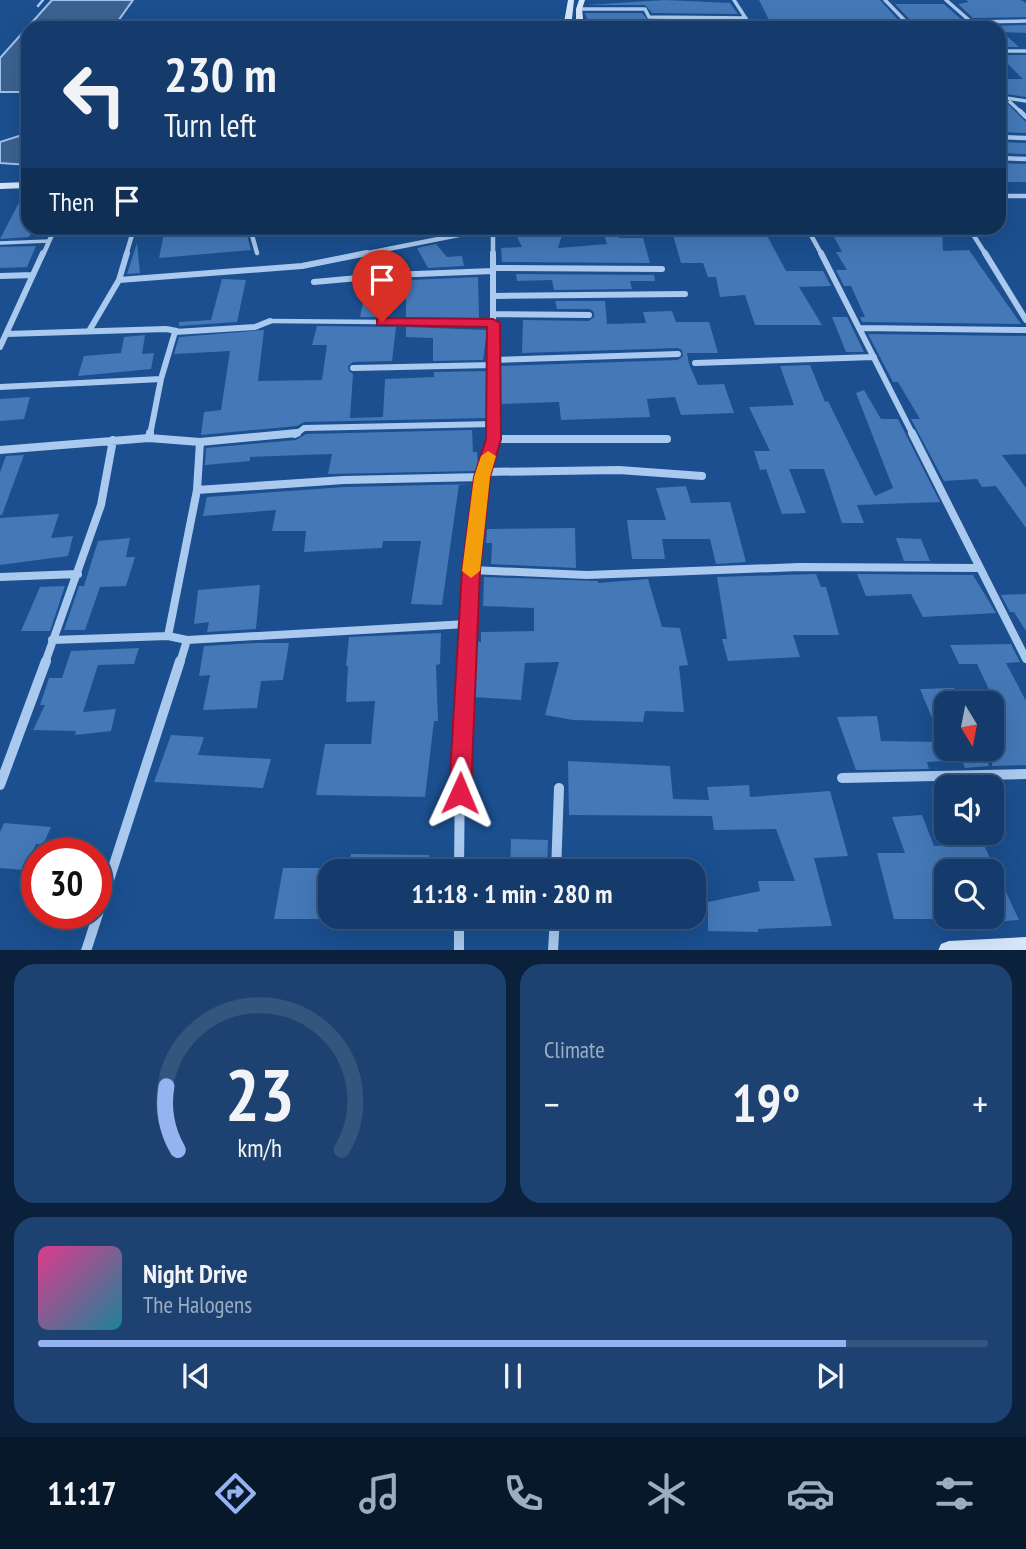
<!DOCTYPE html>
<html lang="en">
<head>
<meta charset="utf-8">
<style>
  :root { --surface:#143b6b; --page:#1d4271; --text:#f1f3f6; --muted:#9dadc1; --line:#33557e; --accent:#95b2f1 }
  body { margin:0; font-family:"PT Sans Narrow",sans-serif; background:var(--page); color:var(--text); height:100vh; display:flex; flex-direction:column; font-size:26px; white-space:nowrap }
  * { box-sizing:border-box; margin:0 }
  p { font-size:23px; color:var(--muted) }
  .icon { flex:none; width:38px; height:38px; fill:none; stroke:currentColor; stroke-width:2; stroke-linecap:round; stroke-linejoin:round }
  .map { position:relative; height:950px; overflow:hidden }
  .side { display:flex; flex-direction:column; gap:14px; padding:14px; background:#0b203b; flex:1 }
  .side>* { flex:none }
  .hud { position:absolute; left:21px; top:21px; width:985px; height:214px; border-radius:21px; box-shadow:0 7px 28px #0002,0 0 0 2px var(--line); background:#143b6b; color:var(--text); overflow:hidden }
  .needle { width:46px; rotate:170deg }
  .fabs { position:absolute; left:934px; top:691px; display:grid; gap:14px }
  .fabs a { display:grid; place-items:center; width:70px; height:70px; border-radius:14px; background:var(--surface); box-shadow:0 7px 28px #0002,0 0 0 2px var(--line); font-size:35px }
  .speed { position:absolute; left:21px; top:838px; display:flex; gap:14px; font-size:35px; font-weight:700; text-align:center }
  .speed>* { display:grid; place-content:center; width:91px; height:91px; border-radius:50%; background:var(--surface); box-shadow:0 7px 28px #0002,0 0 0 2px var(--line); line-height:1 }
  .speed .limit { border:10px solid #d22; background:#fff; color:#111 }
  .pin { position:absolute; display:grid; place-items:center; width:60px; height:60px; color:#fff; margin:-72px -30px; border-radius:50% 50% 50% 0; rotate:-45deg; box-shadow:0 0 7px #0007 }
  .pin .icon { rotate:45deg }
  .me { position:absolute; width:77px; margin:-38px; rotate:1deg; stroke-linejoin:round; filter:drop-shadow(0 0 5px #0008) }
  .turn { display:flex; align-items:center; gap:24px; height:147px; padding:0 28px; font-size:32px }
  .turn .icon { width:91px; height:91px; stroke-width:2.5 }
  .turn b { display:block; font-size:49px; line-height:60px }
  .then { display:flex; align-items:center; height:66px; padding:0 28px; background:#0003; gap:14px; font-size:26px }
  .big { font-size:52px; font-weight:600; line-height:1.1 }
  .side .widget { flex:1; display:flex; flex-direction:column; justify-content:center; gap:10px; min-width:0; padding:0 24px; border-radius:21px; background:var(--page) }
  .side .dial { align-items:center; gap:0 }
  .dial svg { height:182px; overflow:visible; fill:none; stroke:var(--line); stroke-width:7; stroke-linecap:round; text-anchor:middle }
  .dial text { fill:var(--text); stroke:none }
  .song { display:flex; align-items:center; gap:21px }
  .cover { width:84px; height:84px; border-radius:10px; background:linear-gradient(135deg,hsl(330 70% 55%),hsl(190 70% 35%)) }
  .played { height:7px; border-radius:4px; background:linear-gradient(90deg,var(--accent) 85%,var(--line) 85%) }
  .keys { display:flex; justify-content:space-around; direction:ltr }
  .heat { display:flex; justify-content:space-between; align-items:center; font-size:38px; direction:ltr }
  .side .tiles { flex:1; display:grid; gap:14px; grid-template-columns:1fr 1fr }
  .widget:last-child { grid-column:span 2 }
  .trip { position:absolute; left:318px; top:859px; width:388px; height:70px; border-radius:21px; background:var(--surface); box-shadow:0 7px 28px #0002,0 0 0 2px var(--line); font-weight:600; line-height:70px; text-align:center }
  .menu { display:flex; height:112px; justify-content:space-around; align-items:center; background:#08182b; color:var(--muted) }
  .menu .icon { width:49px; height:49px }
  .menu .active { color:var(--accent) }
  .menu b { font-size:32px; color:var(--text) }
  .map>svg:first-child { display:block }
  .water { fill:#3c6290; stroke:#9cc4f0; stroke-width:2 }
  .building { fill:#4478b7 }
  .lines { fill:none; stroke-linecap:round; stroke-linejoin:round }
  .lane-far2 { stroke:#a9c9ee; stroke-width:2.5 }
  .lane-far1 { stroke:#a9c9ee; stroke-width:3.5 }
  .lane { stroke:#a9c9ee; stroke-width:4.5 }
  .street-far4 { stroke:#a9c9ee; stroke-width:3.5 }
  .street-far3 { stroke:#a9c9ee; stroke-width:4.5 }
  .street-far2 { stroke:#a9c9ee; stroke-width:6 }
  .street-far1 { stroke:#a9c9ee; stroke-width:8 }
  .street { stroke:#a9c9ee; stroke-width:10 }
  .secondary { fill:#d6e6fa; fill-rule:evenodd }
  .route { fill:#e11d48; stroke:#92132f; stroke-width:2 }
  .slow { fill:#f59e0b }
</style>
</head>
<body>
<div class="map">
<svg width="1026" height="951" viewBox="0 0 1026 951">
  <rect width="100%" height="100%" fill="#1b4f8f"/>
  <!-- water -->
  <path class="water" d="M52,0H133L113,28H28V92H0V58Z
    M28,133V165L0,163V142Z"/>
  <!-- building -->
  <path class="building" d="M665,0L730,3L738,14L652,13L645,5H586Z
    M759,0H880L901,23L771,24Z
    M966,0H1021L1026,3V17L973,18L958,4L969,2Z
    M895,4H944L971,28L916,26Z
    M585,13H642L649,21L743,22L746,28H660L657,24L594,26L589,25Z
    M1026,25V33L1002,32L1019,47H999V28L982,26Z
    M999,55H1026V97L999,93V79H1023Z
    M999,101L1006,102L1026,122V133L999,132Z
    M999,142L1026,143V154L999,153Z
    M999,163L1026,164V182H999Z
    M25,191H28V228H34L29,237L0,239Z
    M165,228H192L191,230L245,228L251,250L159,258Z
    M602,228H614L619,238H643L650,263L502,262L501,248L522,247L517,237L562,235L558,248L607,244Z
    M671,228H763L786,271H823L831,286L799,287L822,325H755L745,295L720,297L716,277H708L703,263H681Z
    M848,228H942L943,251L969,250L1021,324L862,322L860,317H865L851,286H844L836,270H847L836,252H842L832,233H850Z
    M137,243L140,273L127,274L128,271Z
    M436,244L447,257L462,256L464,266L428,268L417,248Z
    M36,246L27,267L0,268V247Z
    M516,274L654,275L655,281H630L632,289L554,290L552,280L517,281Z
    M478,277L479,318L406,317V283H411V280Z
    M222,279L246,280L237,322L179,326V322L211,320Z
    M367,283H383L377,317H360Z
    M555,301H605L607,324L646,323L643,312L672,311L676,322H709L718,353H687L689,364L698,385L724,384L734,413L681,415L675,397L647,399L650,417L561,420L559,402L499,404V366L678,360L683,356L682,350L678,348L522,353L523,320L589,321L594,317V312L590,309H557Z
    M832,317H847L864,352H846Z
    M317,326L396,327L392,361L353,362L348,366L349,371L353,374L350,418L383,417L385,379L434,377V372L487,371V418L304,422L297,426L201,435L204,412L221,410L230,351L174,354L179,337L264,330L258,381L322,380L327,345H312Z
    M406,327L487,330L483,360L433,361V338L406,337Z
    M868,334L1026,336V454L1002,455L1026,488V528L996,486L982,487L977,479L944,481L911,419H920L898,382H893Z
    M145,335L142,354L154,353L151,369L78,376L84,356L121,353L124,337Z
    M810,365L825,402L828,401L875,496L893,488L856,393L864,390L881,419H898L940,502L857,505L864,523H842L824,469H789L806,513L782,514L766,469L760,470L754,451H770L749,407L794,405L780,366Z
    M30,397L24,419L0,421V399Z
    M472,430L473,452H477L478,467L475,471L328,474L332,454L250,457V461L205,465L206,448L296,440L306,434Z
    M24,455L2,515H0V472L6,456Z
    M459,484L442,605L411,604L421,541H383L382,548L304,552L306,531H272L276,510L203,516L207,497L344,487L475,484Z
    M686,486L691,503L730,502L746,562L716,564L710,539H662L665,559H632L627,520H666L656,488Z
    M59,514L51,538L73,536L68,556L0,565V518Z
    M575,528L576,568L491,564L492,543H486L487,529Z
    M130,538L126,557H135L126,586L100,587L85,630H64L79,586H84L98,541Z
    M896,538L921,539L930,561H904Z
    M816,574L821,587H826L839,635H793L800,657L728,661L722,639H727L717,577Z
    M857,574L973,575L996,613L923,617L911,594L866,596Z
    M484,577L598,581V583L648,579L662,627L680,628L688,665L679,666L684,712L645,711L643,722L573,720L545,715L559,662L525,663L521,700L471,697L475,641L481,642V632L534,631V608L483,606Z
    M260,585L256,629L207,632L209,622L194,624L198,590Z
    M65,586L50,631H21L40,587Z
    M1026,594V631L1014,612H1010L1001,595Z
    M441,633L440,664L436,665L438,721H434L425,797L316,795L325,744H371L375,701L346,702L348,666H346L349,637Z
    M255,643H289L283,680L261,681L257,708L203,710L210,675L199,676L204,646Z
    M1011,644L1020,662L1006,663L1026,701V765L992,766V696L977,664H959L950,645Z
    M139,648L134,664L98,665L83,712L116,709L111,731L75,735L76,731L33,730L45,705H40L49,678H62L71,651Z
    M954,688L961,704H947V761L927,762L929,769L856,770L837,717L877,716L881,741L942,742L920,689Z
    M171,735L204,737L198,755L271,759L263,788L154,782Z
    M957,749H982L989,766L965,768Z
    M568,761L670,766L673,799L709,800L707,787L749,785L750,797L830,791L848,856L814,858L832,926L758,929V932L708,931V902L760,891L758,881H795L776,829L714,830L712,816L569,815Z
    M922,815L934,846L983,843L1019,920L992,922V872H947V919H894L877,853H905L892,817Z
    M4,823L51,827L43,845L36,844L24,870L0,868V832Z
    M511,839L548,840L547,872H510Z
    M351,854L429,855L428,872H348Z
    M283,868H331V919H274Z"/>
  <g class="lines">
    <!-- lane-far2 -->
    <path class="lane-far2" d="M38,6L43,0"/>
    <!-- lane-far1 -->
    <path class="lane-far1" d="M0,243L49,241"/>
    <!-- lane -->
    <path class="lane" d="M270,321L493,323"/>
    <!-- street-far4 -->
    <path class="street-far4" d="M734,0L752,28
      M885,0L912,28
      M946,0L978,28
      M579,9H645L649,17L746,18
      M971,22L1026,21
      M999,51H1026
      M999,97L1026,101
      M1010,102L1022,113"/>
    <!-- street-far3 -->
    <path class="street-far3" d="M1020,111L1026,117
      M999,137L1026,138
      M999,158L1026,159
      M999,196H1026
      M250,228L257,253
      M493,228V255
      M807,228L822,255
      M969,228L986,255
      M43,255L55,228
      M126,255L134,228
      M358,255L494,228"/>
    <!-- street-far2 -->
    <path class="street-far2" d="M493,253V435
      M821,253L913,435
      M985,253L1026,320
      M493,268L662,269
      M0,276L33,275
      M119,280L302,266L367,253
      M314,282L391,275L493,271
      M494,296L685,294
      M493,314L589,315
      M860,328L1026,330
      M89,331L119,280L127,253
      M6,334L166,329L177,331
      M0,347L43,253
      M493,360L678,354
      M695,363L874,357
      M353,368L493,365
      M0,387L161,379
      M150,435L161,379L175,332L255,327L270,321
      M295,435L304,428L493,424"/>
    <!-- street-far1 -->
    <path class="street-far1" d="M912,433L1026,659
      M149,438L150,433
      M493,439H667
      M200,442L297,433
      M0,450L149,438L200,442L197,490L168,636
      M484,472L619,470L702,476
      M197,490L344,480L482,477
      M471,570L587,575L800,567L980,568
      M0,577L78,574
      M52,640L168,636L187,640L467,624
      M45,663L101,505L113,440
      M180,663L187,640
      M466,663L471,570L482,477L493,433"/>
    <!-- street -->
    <path class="street" d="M842,778L1026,774
      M0,785L46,661
      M459,872L460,766L466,661
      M556,872L559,788
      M459,917V951
      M86,951L180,661
      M553,951L555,917"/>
    <!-- secondary -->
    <path class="secondary" d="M568,0H574L571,28H563Z
      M579,0H585L582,9L584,28H576V9Z
      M28,182V188L0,189V183Z
      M1026,937V951H938L941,944L949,941Z"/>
  </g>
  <!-- route -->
  <path class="route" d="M382,318L493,319L500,323L501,439L490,477L480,570L471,793L468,799L460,802L452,799L449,793L462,570L474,477L486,439L487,327L377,325V319Z"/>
  <!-- slow -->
  <path class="slow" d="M488,451L496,456L490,477L480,571L471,578L462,571L474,477L481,456Z"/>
</svg>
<div class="fabs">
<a><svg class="needle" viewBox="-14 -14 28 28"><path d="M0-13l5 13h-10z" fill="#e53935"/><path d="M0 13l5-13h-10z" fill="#9dadc1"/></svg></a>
<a><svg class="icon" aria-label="sound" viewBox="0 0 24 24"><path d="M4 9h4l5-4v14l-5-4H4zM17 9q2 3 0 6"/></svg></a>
<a><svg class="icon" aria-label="search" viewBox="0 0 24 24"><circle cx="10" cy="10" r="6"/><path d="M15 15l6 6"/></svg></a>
</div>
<div class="speed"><div class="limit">30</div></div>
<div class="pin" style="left:382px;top:322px;background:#d93025"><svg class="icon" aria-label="arrive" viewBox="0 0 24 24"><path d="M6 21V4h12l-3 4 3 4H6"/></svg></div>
<svg class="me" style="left:460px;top:793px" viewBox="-20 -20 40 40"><path d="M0-17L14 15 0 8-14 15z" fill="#e11d48" stroke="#fff" stroke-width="4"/></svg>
<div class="trip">11:18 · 1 min · 280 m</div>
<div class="hud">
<div class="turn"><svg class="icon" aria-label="left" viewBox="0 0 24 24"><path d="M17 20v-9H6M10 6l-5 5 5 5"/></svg><div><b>230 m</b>Turn left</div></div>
<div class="then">Then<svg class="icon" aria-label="arrive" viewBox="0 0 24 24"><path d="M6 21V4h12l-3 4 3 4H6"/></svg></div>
</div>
</div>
<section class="side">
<div class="tiles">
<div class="widget dial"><svg viewBox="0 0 100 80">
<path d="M14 69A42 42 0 1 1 86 69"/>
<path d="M14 69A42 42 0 0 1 9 41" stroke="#95b2f1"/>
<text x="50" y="56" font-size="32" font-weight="700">23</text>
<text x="50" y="72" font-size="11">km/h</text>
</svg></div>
<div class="widget"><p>Climate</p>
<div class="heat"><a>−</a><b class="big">19°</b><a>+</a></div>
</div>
<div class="widget">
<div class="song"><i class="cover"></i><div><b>Night Drive</b><p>The Halogens</p></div></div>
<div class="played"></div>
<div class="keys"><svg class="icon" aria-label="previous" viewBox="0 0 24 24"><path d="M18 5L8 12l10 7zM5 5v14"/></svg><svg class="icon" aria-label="pause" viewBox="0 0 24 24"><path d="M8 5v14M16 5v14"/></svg><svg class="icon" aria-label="next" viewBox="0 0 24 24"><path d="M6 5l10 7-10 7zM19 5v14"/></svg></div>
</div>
</div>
</section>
<nav class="menu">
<b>11:17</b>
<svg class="icon active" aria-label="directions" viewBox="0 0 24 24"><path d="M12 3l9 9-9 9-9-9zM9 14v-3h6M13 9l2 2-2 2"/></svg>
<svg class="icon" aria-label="music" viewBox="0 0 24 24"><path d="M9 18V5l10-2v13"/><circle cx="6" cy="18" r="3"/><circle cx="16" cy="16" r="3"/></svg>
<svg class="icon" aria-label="phone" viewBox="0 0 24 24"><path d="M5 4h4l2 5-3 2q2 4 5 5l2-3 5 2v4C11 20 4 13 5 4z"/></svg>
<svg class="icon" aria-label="climate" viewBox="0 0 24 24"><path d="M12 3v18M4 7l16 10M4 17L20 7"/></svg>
<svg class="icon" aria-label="car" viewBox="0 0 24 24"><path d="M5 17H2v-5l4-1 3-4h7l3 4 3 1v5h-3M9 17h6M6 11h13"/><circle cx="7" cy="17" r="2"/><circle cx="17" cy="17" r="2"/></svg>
<svg class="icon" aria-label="filters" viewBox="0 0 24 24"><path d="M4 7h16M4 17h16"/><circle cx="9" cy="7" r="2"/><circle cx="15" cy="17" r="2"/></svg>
</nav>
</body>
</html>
